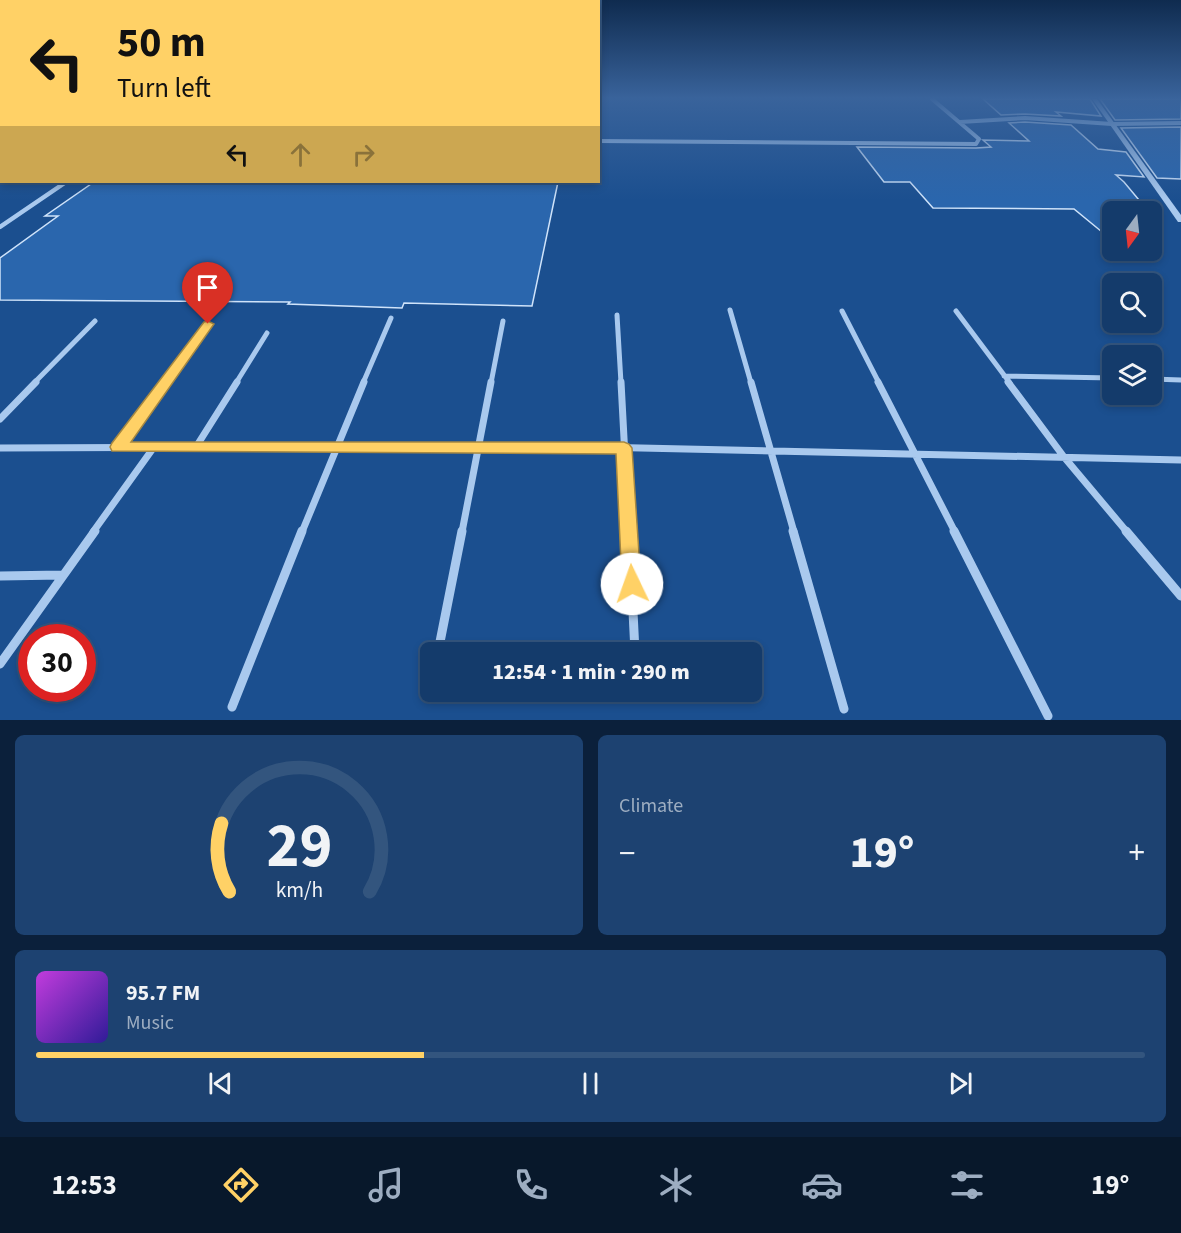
<!DOCTYPE html>
<html lang="en">
<head>
<meta charset="utf-8">
<style>
  :root { --surface:#143b6b; --page:#1d4271; --text:#f1f3f6; --muted:#9dadc1; --line:#33557e; --accent:#ffd166 }
  body { margin:0; font-family:"Source Sans 3",sans-serif; background:var(--page); color:var(--text); height:100vh; display:flex; flex-direction:column; font-size:22px; white-space:nowrap }
  * { box-sizing:border-box; margin:0 }
  p { font-size:20px; color:var(--muted) }
  .icon { flex:none; width:33px; height:33px; fill:none; stroke:currentColor; stroke-width:2; stroke-linecap:round; stroke-linejoin:round }
  .map { position:relative; height:720px; overflow:hidden }
  .drawer { display:flex; flex-direction:column; gap:15px; padding:15px; background:#0b203b; flex:1 }
  .drawer>* { flex:none }
  .banner { position:absolute; left:0px; top:0px; width:600px; height:183px; box-shadow:0 3px 9px #0003,0 0 0 2px var(--line); background:#ffd166; color:#111; overflow:hidden }
  .needle { width:39px; rotate:195deg }
  .fabs { position:absolute; left:1102px; top:201px; display:grid; gap:12px }
  .fabs a { display:grid; place-items:center; width:60px; height:60px; border-radius:9px; background:var(--surface); box-shadow:0 3px 9px #0003,0 0 0 2px var(--line); font-size:30px }
  .speed { position:absolute; left:18px; top:624px; display:flex; gap:12px; font-size:30px; font-weight:700; text-align:center }
  .speed>* { display:grid; place-content:center; width:78px; height:78px; border-radius:50%; background:var(--surface); box-shadow:0 3px 9px #0003,0 0 0 2px var(--line); line-height:1 }
  .speed .limit { border:9px solid #d22; background:#fff; color:#111 }
  .pin { position:absolute; display:grid; place-items:center; width:51px; height:51px; color:#fff; margin:-62px -26px; border-radius:50% 50% 50% 0; rotate:-45deg; box-shadow:0 0 6px #0007 }
  .pin .icon { rotate:45deg }
  .me { position:absolute; width:66px; margin:-33px; rotate:357deg; stroke-linejoin:round; filter:drop-shadow(0 0 4px #0008) }
  .turn { display:flex; align-items:center; gap:21px; height:126px; padding:0 18px; font-size:27px }
  .turn .icon { width:78px; height:78px; stroke-width:2.5 }
  .turn b { display:block; font-size:42px; line-height:51px }
  .lanes { display:flex; align-items:center; height:57px; padding:0 18px; background:#0003; justify-content:center; gap:30px; direction:ltr }
  .lanes .off { opacity:.35 }
  .big { font-size:45px; font-weight:800; line-height:1.1 }
  .drawer .widget { flex:1; display:flex; flex-direction:column; justify-content:center; gap:9px; min-width:0; padding:0 21px; border-radius:9px; background:var(--page) }
  .drawer .dial { align-items:center; gap:0 }
  .dial svg { height:156px; overflow:visible; fill:none; stroke:var(--line); stroke-width:7; stroke-linecap:round; text-anchor:middle }
  .dial text { fill:var(--text); stroke:none }
  .song { display:flex; align-items:center; gap:18px }
  .cover { width:72px; height:72px; border-radius:9px; background:linear-gradient(135deg,hsl(290 70% 55%),hsl(250 70% 35%)) }
  .played { height:6px; border-radius:3px; background:linear-gradient(90deg,var(--accent) 35%,var(--line) 35%) }
  .keys { display:flex; justify-content:space-around; direction:ltr }
  .heat { display:flex; justify-content:space-between; align-items:center; font-size:33px; direction:ltr }
  .drawer .tiles { flex:1; display:grid; gap:15px; grid-template-columns:1fr 1fr }
  .widget:last-child { grid-column:span 2 }
  .trip { position:absolute; left:420px; top:642px; width:342px; height:60px; border-radius:9px; background:var(--surface); box-shadow:0 3px 9px #0003,0 0 0 2px var(--line); font-weight:800; line-height:60px; text-align:center }
  .tab-bar { display:flex; height:96px; justify-content:space-around; align-items:center; background:#08182b; color:var(--muted) }
  .tab-bar .icon { width:42px; height:42px }
  .tab-bar .on { color:var(--accent) }
  .tab-bar b { font-size:27px; color:var(--text) }
  .map>svg:first-child { display:block }
  .building { fill:#2a66ad; stroke:#cfe3fa; stroke-width:1.5 }
  .lines { fill:none; stroke-linecap:round; stroke-linejoin:round }
  .minor-far4 { stroke:#a9c9ee; stroke-width:4 }
  .minor-far3 { stroke:#a9c9ee; stroke-width:4.5 }
  .minor-far2 { stroke:#a9c9ee; stroke-width:5 }
  .minor-far1 { stroke:#a9c9ee; stroke-width:7 }
  .minor { stroke:#a9c9ee; stroke-width:9 }
  .tertiary { fill:#a9c9ee; fill-rule:evenodd }
  .route { fill:#ffd166; stroke:#a68842; stroke-width:1.5 }
</style>
</head>
<body>
<div class="map">
<svg width="1181" height="720" viewBox="0 0 1181 720">
  <rect width="100%" height="100%" fill="#1b4f8f"/>
  <!-- building -->
  <path class="building" d="M983,99H1090L1101,116L1056,112L1061,116L1025,114L1001,115Z
    M1100,99H1181V119L1115,120Z
    M1025,122L1071,125L1098,149L1126,152L1144,177L1116,175L1124,182L1149,212H1113V241L1074,209L933,208L910,182H884L857,147L976,148L991,147L983,140L1029,141L1009,123Z
    M1181,127V179L1157,178L1121,128Z
    M94,182H558L532,306L404,303L402,308L288,304L290,302L0,300V258L58,216H45Z"/>
  <g class="lines">
    <!-- minor-far4 -->
    <path class="minor-far4" d="M960,122L1025,118L1112,124L1181,123
      M598,141L976,144L979,139L932,99"/>
    <!-- minor-far3 -->
    <path class="minor-far3" d="M0,227L66,182"/>
    <!-- minor-far2 -->
    <path class="minor-far2" d="M730,310L751,383
      M842,311L879,383
      M956,311L1010,383
      M617,315L621,383
      M1004,376L1113,378
      M1152,379L1181,380
      M34,383L95,321
      M164,383L208,324
      M236,383L267,333
      M363,383L391,318
      M491,383L503,321"/>
    <!-- minor-far1 -->
    <path class="minor-far1" d="M621,382L629,532
      M751,382L794,532
      M878,382L955,532
      M1008,382L1064,457L1127,532
      M0,419L36,382
      M118,447L166,382
      M196,447L237,382
      M0,448L551,446L1181,460
      M93,532L154,447
      M302,532L364,382
      M462,532L491,382"/>
    <!-- minor -->
    <path class="minor" d="M629,531L635,652
      M793,531L844,709
      M954,531L1048,716
      M1126,531L1181,596
      M0,576L62,575
      M438,652L462,531
      M0,664L95,531
      M232,707L302,531"/>
    <!-- tertiary -->
    <path class="tertiary" d="M1092,99H1097L1181,215V222H1178Z"/>
  </g>
  <!-- sky -->
  <linearGradient id="sky" x2="0" y2="1"><stop stop-color="#0f2b4f"/><stop offset="0.49" stop-color="#39639b"/><stop offset="1" stop-color="#39639b" stop-opacity="0"/></linearGradient>
  <rect width="1181" height="200" fill="url(#sky)"/>
  <!-- route -->
  <path class="route" d="M208,321L214,324L131,442H624L629,444L632,448L641,584L638,591L632,593L625,591L622,584L616,454L112,451L110,447L112,443L204,322Z"/>
</svg>
<div class="fabs">
<a><svg class="needle" viewBox="-14 -14 28 28"><path d="M0-13l5 13h-10z" fill="#e53935"/><path d="M0 13l5-13h-10z" fill="#9dadc1"/></svg></a>
<a><svg class="icon" aria-label="search" viewBox="0 0 24 24"><circle cx="10" cy="10" r="6"/><path d="M15 15l6 6"/></svg></a>
<a><svg class="icon" aria-label="layers" viewBox="0 0 24 24"><path d="M12 4l9 5-9 5-9-5zM3 14l9 5 9-5"/></svg></a>
</div>
<div class="speed"><div class="limit">30</div></div>
<div class="pin" style="left:208px;top:324px;background:#d93025"><svg class="icon" aria-label="arrive" viewBox="0 0 24 24"><path d="M6 21V4h12l-3 4 3 4H6"/></svg></div>
<svg class="me" style="left:632px;top:584px" viewBox="-20 -20 40 40"><circle r="19" fill="#fff"/><path d="M0-13L10 11 0 6-10 11z" fill="#ffd166"/></svg>
<div class="trip">12:54 · 1 min · 290 m</div>
<div class="banner">
<div class="turn"><svg class="icon" aria-label="left" viewBox="0 0 24 24"><path d="M17 20v-9H6M10 6l-5 5 5 5"/></svg><div><b>50 m</b>Turn left</div></div>
<div class="lanes"><svg class="icon" aria-label="left" viewBox="0 0 24 24"><path d="M17 20v-9H6M10 6l-5 5 5 5"/></svg><svg class="icon off" aria-label="ahead" viewBox="0 0 24 24"><path d="M12 20V5M6 11l6-6 6 6"/></svg><svg class="icon off" aria-label="right" viewBox="0 0 24 24"><path d="M7 20v-9h11M14 6l5 5-5 5"/></svg></div>
</div>
</div>
<section class="drawer">
<div class="tiles">
<div class="widget dial"><svg viewBox="0 0 100 80">
<path d="M14 69A42 42 0 1 1 86 69"/>
<path d="M14 69A42 42 0 0 1 10 34" stroke="#ffd166"/>
<text x="50" y="56" font-size="32" font-weight="700">29</text>
<text x="50" y="72" font-size="11">km/h</text>
</svg></div>
<div class="widget"><p>Climate</p>
<div class="heat"><a>−</a><b class="big">19°</b><a>+</a></div>
</div>
<div class="widget">
<div class="song"><i class="cover"></i><div><b>95.7 FM</b><p>Music</p></div></div>
<div class="played"></div>
<div class="keys"><svg class="icon" aria-label="previous" viewBox="0 0 24 24"><path d="M18 5L8 12l10 7zM5 5v14"/></svg><svg class="icon" aria-label="pause" viewBox="0 0 24 24"><path d="M8 5v14M16 5v14"/></svg><svg class="icon" aria-label="next" viewBox="0 0 24 24"><path d="M6 5l10 7-10 7zM19 5v14"/></svg></div>
</div>
</div>
</section>
<nav class="tab-bar">
<b>12:53</b>
<svg class="icon on" aria-label="directions" viewBox="0 0 24 24"><path d="M12 3l9 9-9 9-9-9zM9 14v-3h6M13 9l2 2-2 2"/></svg>
<svg class="icon" aria-label="music" viewBox="0 0 24 24"><path d="M9 18V5l10-2v13"/><circle cx="6" cy="18" r="3"/><circle cx="16" cy="16" r="3"/></svg>
<svg class="icon" aria-label="phone" viewBox="0 0 24 24"><path d="M5 4h4l2 5-3 2q2 4 5 5l2-3 5 2v4C11 20 4 13 5 4z"/></svg>
<svg class="icon" aria-label="climate" viewBox="0 0 24 24"><path d="M12 3v18M4 7l16 10M4 17L20 7"/></svg>
<svg class="icon" aria-label="car" viewBox="0 0 24 24"><path d="M5 17H2v-5l4-1 3-4h7l3 4 3 1v5h-3M9 17h6M6 11h13"/><circle cx="7" cy="17" r="2"/><circle cx="17" cy="17" r="2"/></svg>
<svg class="icon" aria-label="filters" viewBox="0 0 24 24"><path d="M4 7h16M4 17h16"/><circle cx="9" cy="7" r="2"/><circle cx="15" cy="17" r="2"/></svg>
<b>19°</b>
</nav>
</body>
</html>
